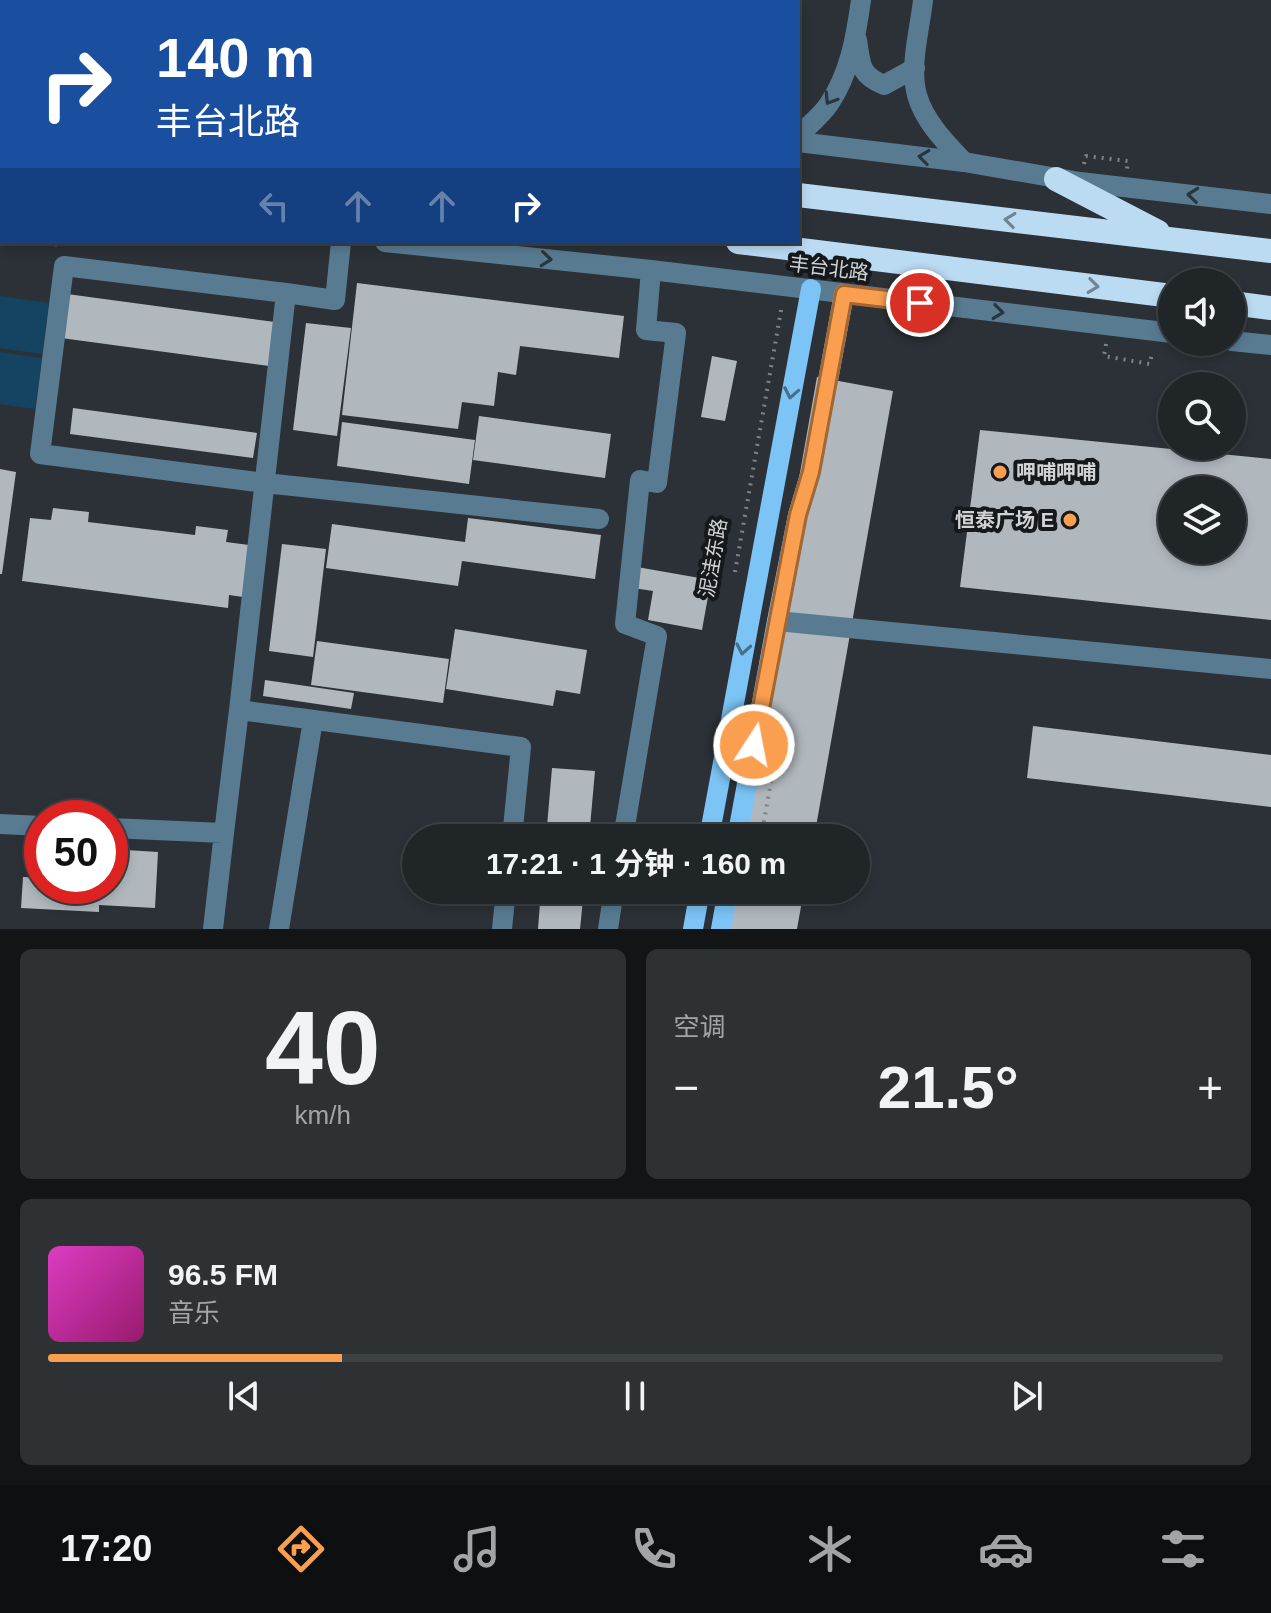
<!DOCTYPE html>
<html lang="zh">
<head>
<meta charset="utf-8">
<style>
  :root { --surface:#202528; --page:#2d3134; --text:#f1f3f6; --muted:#a2a5a8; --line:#3d4245; --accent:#fa9f4f }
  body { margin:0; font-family:Arial,"Noto Sans SC",sans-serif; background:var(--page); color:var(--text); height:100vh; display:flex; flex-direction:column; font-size:30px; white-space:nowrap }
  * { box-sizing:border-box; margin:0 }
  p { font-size:26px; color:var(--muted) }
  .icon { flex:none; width:44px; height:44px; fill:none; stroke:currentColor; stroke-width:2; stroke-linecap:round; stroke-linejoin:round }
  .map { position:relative; height:929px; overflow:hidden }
  .details { display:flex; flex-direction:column; gap:20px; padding:20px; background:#121416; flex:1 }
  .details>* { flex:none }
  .banner { position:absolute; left:0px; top:0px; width:800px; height:244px; box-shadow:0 4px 12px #0003,0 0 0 2px var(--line); background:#1a4fa0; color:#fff; overflow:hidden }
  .buttons { position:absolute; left:1158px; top:268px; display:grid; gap:16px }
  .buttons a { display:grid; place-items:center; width:88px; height:88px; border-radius:50%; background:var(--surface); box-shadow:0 4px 12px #0003,0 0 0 2px var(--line); font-size:40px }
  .speed { position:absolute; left:24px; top:800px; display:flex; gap:16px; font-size:40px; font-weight:700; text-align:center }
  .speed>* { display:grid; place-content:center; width:104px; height:104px; border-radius:50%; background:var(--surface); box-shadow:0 4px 12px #0003,0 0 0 2px var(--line); line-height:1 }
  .speed .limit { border:12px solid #d22; background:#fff; color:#111 }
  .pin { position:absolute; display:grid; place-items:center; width:68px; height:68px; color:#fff; margin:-34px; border:4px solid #fff; border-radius:50%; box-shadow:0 2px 8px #0007 }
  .me { position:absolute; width:88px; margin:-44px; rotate:11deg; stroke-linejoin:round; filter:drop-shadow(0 0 6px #0008) }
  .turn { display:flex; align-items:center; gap:28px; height:168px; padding:0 24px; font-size:36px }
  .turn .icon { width:104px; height:104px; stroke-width:2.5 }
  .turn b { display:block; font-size:56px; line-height:68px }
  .lanes { display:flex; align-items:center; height:76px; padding:0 24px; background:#0003; justify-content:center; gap:40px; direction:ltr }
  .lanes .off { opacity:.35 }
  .big { font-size:60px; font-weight:700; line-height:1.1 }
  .details .card { flex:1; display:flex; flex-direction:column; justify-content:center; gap:12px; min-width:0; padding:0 28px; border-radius:12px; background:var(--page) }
  .details .dial { align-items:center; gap:0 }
  .dial b { font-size:104px; line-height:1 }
  .song { display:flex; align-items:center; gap:24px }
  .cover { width:96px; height:96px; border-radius:12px; background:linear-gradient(135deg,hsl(310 70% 55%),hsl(320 70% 35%)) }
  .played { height:8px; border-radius:4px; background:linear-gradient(90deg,var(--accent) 25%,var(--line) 25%) }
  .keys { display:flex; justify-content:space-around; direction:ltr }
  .heat { display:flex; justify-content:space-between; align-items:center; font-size:44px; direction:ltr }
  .details .tiles { flex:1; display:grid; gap:20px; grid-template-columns:1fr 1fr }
  .card:last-child { grid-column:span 2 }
  .trip { position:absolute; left:402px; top:824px; width:468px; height:80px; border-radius:40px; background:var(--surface); box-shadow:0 4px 12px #0003,0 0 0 2px var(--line); font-weight:700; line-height:80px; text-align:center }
  .tabs { display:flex; height:128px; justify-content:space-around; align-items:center; background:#0d0f10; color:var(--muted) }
  .tabs .icon { width:56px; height:56px }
  .tabs .selected { color:var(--accent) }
  .tabs b { font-size:36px; color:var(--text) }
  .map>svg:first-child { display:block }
  .green { fill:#144461 }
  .building { fill:#b0b8be; fill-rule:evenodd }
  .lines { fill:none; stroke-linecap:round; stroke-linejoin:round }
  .path { stroke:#7e8387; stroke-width:4; stroke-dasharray:2 6; stroke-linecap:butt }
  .minor { stroke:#597b92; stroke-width:20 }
  .major { stroke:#7bc4f5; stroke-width:20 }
  .highway { stroke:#bbdbf3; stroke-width:24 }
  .oneway { stroke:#2a363f }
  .oneway2 { stroke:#718492 }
  .oneway3 { stroke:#486e88 }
  .route-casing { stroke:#a26733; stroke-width:20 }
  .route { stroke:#fa9f4f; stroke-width:14 }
  .poi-dot { fill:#fa9f4f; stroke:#16191b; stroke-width:3 }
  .labels { text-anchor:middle; stroke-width:8; stroke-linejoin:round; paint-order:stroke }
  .street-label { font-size:20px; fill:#d0d3d6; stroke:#16191b }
  .poi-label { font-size:20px; font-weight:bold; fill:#d0d3d6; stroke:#16191b; text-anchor:start }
</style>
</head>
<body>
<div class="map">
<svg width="1271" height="929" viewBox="0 0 1271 929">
  <rect width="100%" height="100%" fill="#2b3136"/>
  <!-- green -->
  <path class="green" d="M0,296L49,303L42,354L0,348Z
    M0,352L42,358L35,409L0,404Z"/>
  <!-- building -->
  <path class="building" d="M357,283L624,316L619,358L520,346L516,375L498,372L494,406L462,402L458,429L342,415Z
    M67,294L275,322L269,366L61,338Z
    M306,323L351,328L337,436L293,430Z
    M712,356L737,361L725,421L701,417Z
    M817,377L893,391L814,838H735Z
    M73,408L257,433L253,458L70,434Z
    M479,416L611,434L605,478L473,460Z
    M342,422L475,440L469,484L337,466Z
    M980,430L1271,459V620L960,587ZM1172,490H1232V550H1172Z
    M0,469L16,472L2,574H0Z
    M53,508L89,512L88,522L195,535L196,526L228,530L226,542L249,545L243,597L229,595L228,608L22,581L30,518L51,520Z
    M468,518L601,535L595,579L462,561L458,586L326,568L332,524L465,542Z
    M282,544L326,549L313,657L269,651Z
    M637,567L711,580L702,630L648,620L653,591L633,588Z
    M455,629L587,650L580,694L556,690L553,706L446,689Z
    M317,641L449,659L443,703L311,685Z
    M265,680L354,693L351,709L263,696Z
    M1033,726L1271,755V807L1027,778Z
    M552,768L595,771L589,838H546Z
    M110,849L158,852L155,908L99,905V912L21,908L23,877L42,878V886H110Z
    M541,890H584L580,929H538Z
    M726,890H804L797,929H719Z"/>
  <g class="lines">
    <!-- path -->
    <path class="path" d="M1084,164L1086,156L1128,161L1127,169
      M0,239L2,240
      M31,242L62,245
      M1106,344L1104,356L1150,364L1152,352
      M735,572L782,305
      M761,838L778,742"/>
    <!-- minor -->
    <path class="minor" d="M923,0C920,29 909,66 917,95C924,121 946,143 964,162
      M857,40C861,64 859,75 884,85L915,68
      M0,51L2,52
      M798,136C808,126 821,116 829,104C850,73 856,36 861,0
      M798,142L964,162L1080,182L1271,204
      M0,198H2
      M385,242L651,270L1172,333
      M286,293L335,300L341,242
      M1232,341L1271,345
      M777,621L1271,669
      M0,824L42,826
      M110,828L224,833L239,710
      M512,838L521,747L239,710L286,293L64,266L40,454L265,483L599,519
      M623,838L657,636L625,624L640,480L657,483L676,333L646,330L651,270
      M213,929L224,833
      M279,929L313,720
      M502,929L506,890
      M608,929L614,890"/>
    <!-- major -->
    <path class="major" d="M709,838L811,289
      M737,838L777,621L798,515L811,472L844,294
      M693,929L700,890
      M721,929L728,890"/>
    <!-- highway -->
    <path class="highway" d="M0,102L2,103
      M0,151H2
      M1056,179L1158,232
      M798,195L1271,251
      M738,242L1172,296
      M1232,303L1271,308"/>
  </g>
  <!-- one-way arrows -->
  <defs><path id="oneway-chevron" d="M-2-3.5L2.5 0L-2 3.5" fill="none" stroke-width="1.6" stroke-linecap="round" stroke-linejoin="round" transform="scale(2)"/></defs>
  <g class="oneway">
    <use href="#oneway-chevron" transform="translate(830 99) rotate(122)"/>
    <use href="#oneway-chevron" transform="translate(924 157) rotate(-173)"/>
    <use href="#oneway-chevron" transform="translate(1193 195) rotate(-174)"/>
    <use href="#oneway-chevron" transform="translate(546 259) rotate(6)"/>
    <use href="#oneway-chevron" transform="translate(998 312) rotate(7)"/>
  </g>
  <g class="oneway2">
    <use href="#oneway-chevron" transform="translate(1010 220) rotate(-173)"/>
    <use href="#oneway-chevron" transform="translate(1093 286) rotate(7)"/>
  </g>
  <g class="oneway3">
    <use href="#oneway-chevron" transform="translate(791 393) rotate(101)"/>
    <use href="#oneway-chevron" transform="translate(743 649) rotate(100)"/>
  </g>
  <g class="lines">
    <defs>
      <path id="route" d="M754,745L798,515L811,472L844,294L920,303"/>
    </defs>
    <!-- route casing -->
    <use href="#route" class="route-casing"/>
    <!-- route -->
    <use href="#route" class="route"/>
  </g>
  <!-- markers -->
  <g class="poi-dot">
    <circle cx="1000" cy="472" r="8"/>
    <circle cx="1070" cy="520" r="8"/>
  </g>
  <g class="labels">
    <!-- street labels -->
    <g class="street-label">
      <text transform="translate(829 268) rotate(7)" y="7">丰台北路</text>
      <text transform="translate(713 558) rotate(-80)" y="7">泥洼东路</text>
    </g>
    <!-- poi labels -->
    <g class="poi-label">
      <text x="1016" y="479">呷哺呷哺</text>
      <text x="1054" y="527" text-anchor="end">恒泰广场 E</text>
    </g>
  </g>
</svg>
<div class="buttons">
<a><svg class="icon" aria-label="sound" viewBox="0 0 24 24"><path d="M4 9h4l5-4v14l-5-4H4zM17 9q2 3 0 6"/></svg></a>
<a><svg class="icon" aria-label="search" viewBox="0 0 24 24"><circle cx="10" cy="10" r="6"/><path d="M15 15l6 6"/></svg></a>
<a><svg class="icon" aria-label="layers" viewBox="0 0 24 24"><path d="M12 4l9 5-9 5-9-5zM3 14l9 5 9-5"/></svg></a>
</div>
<div class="speed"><div class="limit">50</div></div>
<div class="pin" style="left:920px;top:303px;background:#d93025"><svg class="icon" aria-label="arrive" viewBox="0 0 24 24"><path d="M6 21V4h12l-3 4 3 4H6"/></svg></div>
<svg class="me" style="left:754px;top:745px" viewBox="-20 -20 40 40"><circle r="17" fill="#fa9f4f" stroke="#fff" stroke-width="3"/><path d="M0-11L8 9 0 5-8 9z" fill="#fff"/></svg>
<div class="trip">17:21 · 1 分钟 · 160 m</div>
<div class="banner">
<div class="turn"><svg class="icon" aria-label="right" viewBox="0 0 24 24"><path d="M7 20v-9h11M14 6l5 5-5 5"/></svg><div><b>140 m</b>丰台北路</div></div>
<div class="lanes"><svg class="icon off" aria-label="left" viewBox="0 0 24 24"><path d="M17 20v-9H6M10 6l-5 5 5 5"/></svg><svg class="icon off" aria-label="ahead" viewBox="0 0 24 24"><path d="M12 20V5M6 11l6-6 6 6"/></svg><svg class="icon off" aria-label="ahead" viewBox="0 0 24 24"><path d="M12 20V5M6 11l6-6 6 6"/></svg><svg class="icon" aria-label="right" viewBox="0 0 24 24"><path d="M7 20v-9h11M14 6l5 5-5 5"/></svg></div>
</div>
</div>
<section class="details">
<div class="tiles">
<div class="card dial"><b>40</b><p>km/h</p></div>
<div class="card"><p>空调</p>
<div class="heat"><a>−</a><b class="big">21.5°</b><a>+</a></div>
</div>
<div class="card">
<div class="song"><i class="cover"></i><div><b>96.5 FM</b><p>音乐</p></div></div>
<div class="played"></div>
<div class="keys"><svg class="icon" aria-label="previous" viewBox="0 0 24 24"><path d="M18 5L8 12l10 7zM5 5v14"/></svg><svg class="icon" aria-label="pause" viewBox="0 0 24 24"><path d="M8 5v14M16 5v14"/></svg><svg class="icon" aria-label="next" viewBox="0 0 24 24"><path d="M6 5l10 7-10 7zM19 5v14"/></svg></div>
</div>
</div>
</section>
<nav class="tabs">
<b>17:20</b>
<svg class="icon selected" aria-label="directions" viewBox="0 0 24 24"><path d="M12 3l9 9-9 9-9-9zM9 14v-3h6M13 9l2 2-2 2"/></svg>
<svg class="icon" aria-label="music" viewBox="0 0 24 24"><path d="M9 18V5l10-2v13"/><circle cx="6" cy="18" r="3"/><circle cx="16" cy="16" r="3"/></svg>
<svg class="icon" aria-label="phone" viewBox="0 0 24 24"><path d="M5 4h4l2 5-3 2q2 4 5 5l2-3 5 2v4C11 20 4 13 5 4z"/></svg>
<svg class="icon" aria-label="climate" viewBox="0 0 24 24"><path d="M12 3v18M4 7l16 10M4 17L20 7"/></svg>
<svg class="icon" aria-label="car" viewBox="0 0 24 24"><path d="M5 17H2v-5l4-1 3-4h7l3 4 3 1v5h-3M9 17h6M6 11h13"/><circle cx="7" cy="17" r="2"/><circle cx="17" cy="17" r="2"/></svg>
<svg class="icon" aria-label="filters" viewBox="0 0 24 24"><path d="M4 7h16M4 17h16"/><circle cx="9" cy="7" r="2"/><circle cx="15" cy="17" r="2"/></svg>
</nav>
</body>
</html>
